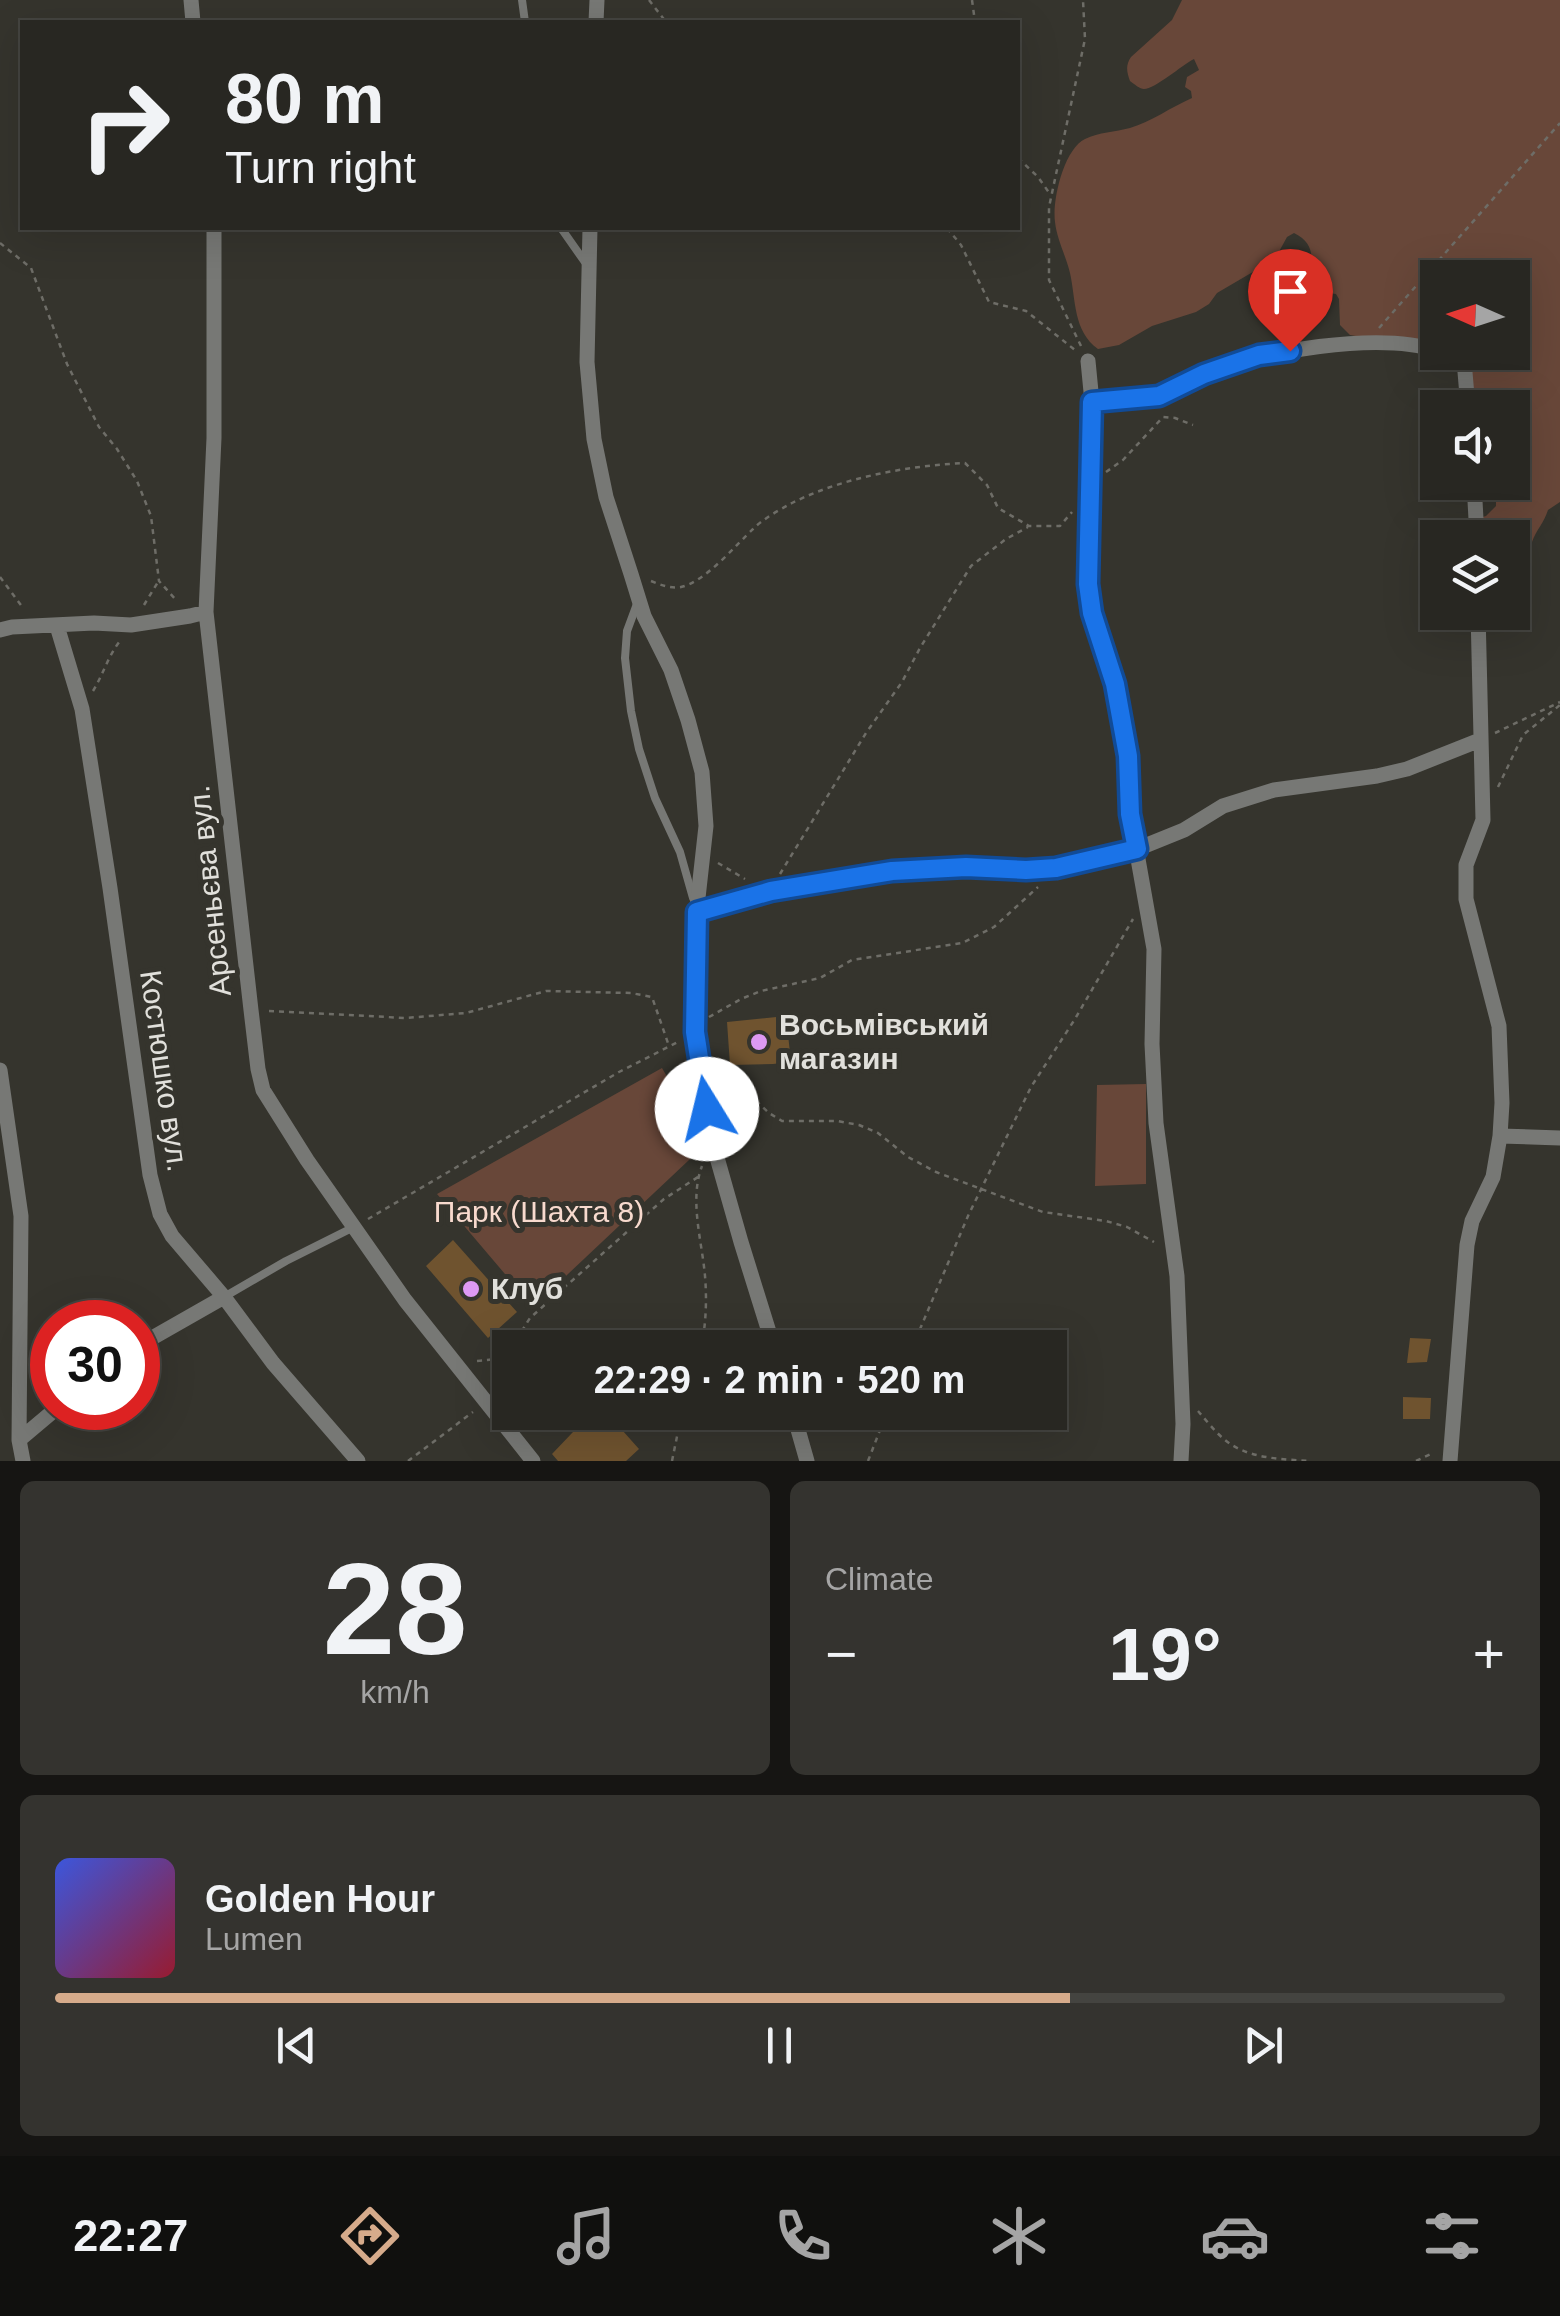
<!DOCTYPE html>
<html lang="en">
<head>
<meta charset="utf-8">
<style>
  :root { --surface:#282722; --page:#34332f; --text:#f1f3f6; --muted:#a5a5a5; --line:#444440; --accent:#d6ab8b }
  body { margin:0; font-family:Helvetica,sans-serif; background:var(--page); color:var(--text); height:100vh; display:flex; flex-direction:column; font-size:38px; white-space:nowrap }
  * { box-sizing:border-box; margin:0 }
  p { font-size:32px; color:var(--muted) }
  .icon { flex:none; width:55px; height:55px; fill:none; stroke:currentColor; stroke-width:2; stroke-linecap:round; stroke-linejoin:round }
  .map { position:relative; height:1461px; overflow:hidden }
  .details { display:flex; flex-direction:column; gap:20px; padding:20px; background:#161513; flex:1 }
  .details>* { flex:none }
  .guide { position:absolute; left:20px; top:20px; width:1000px; height:210px; border-radius:0px; box-shadow:0 10px 40px #0002,0 0 0 2px var(--line); background:#282722; color:var(--text); overflow:hidden }
  .needle { width:65px; rotate:273deg }
  .buttons { position:absolute; left:1420px; top:260px; display:grid; gap:20px }
  .buttons a { display:grid; place-items:center; width:110px; height:110px; border-radius:0px; background:var(--surface); box-shadow:0 10px 40px #0002,0 0 0 2px var(--line); font-size:50px }
  .speed { position:absolute; left:30px; top:1300px; display:flex; gap:20px; font-size:50px; font-weight:700; text-align:center }
  .speed>* { display:grid; place-content:center; width:130px; height:130px; border-radius:50%; background:var(--surface); box-shadow:0 10px 40px #0002,0 0 0 2px var(--line); line-height:1 }
  .speed .limit { border:15px solid #d22; background:#fff; color:#111 }
  .pin { position:absolute; display:grid; place-items:center; width:85px; height:85px; color:#fff; margin:-102px -42px; border-radius:50% 50% 50% 0; rotate:-45deg; box-shadow:0 0 10px #0007 }
  .pin .icon { rotate:45deg }
  .me { position:absolute; width:110px; margin:-55px; rotate:351deg; stroke-linejoin:round; filter:drop-shadow(0 0 8px #0008) }
  .turn { display:flex; align-items:center; gap:35px; height:210px; padding:0 40px; font-size:45px }
  .turn .icon { width:130px; height:130px; stroke-width:2.5 }
  .turn b { display:block; font-size:70px; line-height:85px }
  .big { font-size:75px; font-weight:600; line-height:1.1 }
  .details .widget { flex:1; display:flex; flex-direction:column; justify-content:center; gap:15px; min-width:0; padding:0 35px; border-radius:15px; background:var(--page) }
  .details .dial { align-items:center; gap:0 }
  .dial b { font-size:130px; line-height:1 }
  .song { display:flex; align-items:center; gap:30px }
  .cover { width:120px; height:120px; border-radius:15px; background:linear-gradient(135deg,hsl(230 70% 55%),hsl(350 70% 35%)) }
  .played { height:10px; border-radius:5px; background:linear-gradient(90deg,var(--accent) 70%,var(--line) 70%) }
  .keys { display:flex; justify-content:space-around; direction:ltr }
  .heat { display:flex; justify-content:space-between; align-items:center; font-size:55px; direction:ltr }
  .details .tiles { flex:1; display:grid; gap:20px; grid-template-columns:1fr 1fr }
  .widget:last-child { grid-column:span 2 }
  .trip { position:absolute; left:492px; top:1330px; width:575px; height:100px; border-radius:0px; background:var(--surface); box-shadow:0 10px 40px #0002,0 0 0 2px var(--line); font-weight:600; line-height:100px; text-align:center }
  .dock { display:flex; height:160px; justify-content:space-around; align-items:center; background:#10100e; color:var(--muted) }
  .dock .icon { width:70px; height:70px }
  .dock .current { color:var(--accent) }
  .dock b { font-size:45px; color:var(--text) }
  .map>svg:first-child { display:block }
  .green { fill:#684739 }
  .building { fill:#6f532f }
  .lines { fill:none; stroke-linecap:round; stroke-linejoin:round }
  .path { stroke:#6e6d67; stroke-width:2.5; stroke-dasharray:5 5; stroke-linecap:butt }
  .service { stroke:#777875; stroke-width:8 }
  .minor { stroke:#777875; stroke-width:15 }
  .route-casing { stroke:#114b97; stroke-width:25 }
  .route { stroke:#1a73e8; stroke-width:18 }
  .poi-dot { fill:#dd99f3; stroke:#35342d; stroke-width:4 }
  .labels { text-anchor:middle; stroke-width:10; stroke-linejoin:round; paint-order:stroke }
  .street-label { font-size:30px; fill:#e1e0db; stroke:#35342d }
  .poi-label { font-size:30px; font-weight:bold; fill:#e1e0db; stroke:#35342d; text-anchor:start }
  .park-label { font-size:30px; fill:#f8dace; stroke:#35342d }
</style>
</head>
<body>
<div class="map">
<svg width="1560" height="1461" viewBox="0 0 1560 1461">
  <rect width="100%" height="100%" fill="#35342d"/>
  <!-- green -->
  <path class="green" d="M1182,0H1560V502L1548,510C1544,523 1536,530 1532,542C1527,557 1530,571 1523,585L1513,589L1512,538L1466,536L1469,521L1486,516L1496,506V483L1512,482V408L1463,407L1460,353L1512,352V278H1438L1437,342L1361,337L1350,335L1340,325L1339,299L1336,294L1321,292C1304,269 1323,247 1294,233L1287,237L1275,259L1217,293L1209,304L1196,312L1152,326L1119,345L1098,349C1073,331 1076,300 1070,273C1066,256 1057,240 1055,222C1052,200 1064,149 1085,139C1099,132 1115,132 1130,128C1151,122 1171,107 1192,98L1191,91L1185,87L1187,77L1199,70L1194,59C1182,65 1155,89 1144,89C1140,89 1134,84 1130,81C1127,72 1125,66 1131,57L1172,20Z
    M662,1068L706,1144L533,1307L437,1194Z
    M1146,1084V1184L1095,1186L1097,1085Z"/>
  <!-- building -->
  <path class="building" d="M786,1016L791,1062L773,1064L730,1065L727,1022Z
    M453,1240L517,1312L488,1338L426,1266Z
    M1410,1338L1431,1339L1427,1362L1407,1363Z
    M1403,1397L1431,1398L1430,1419H1403Z
    M574,1412H606L639,1449L626,1461H558L552,1454L573,1432L564,1422Z"/>
  <g class="lines">
    <!-- path -->
    <path class="path" d="M649,0L666,22
      M972,0L975,22
      M1018,158L1038,177L1050,194
      M947,228L961,245L989,302L1026,311L1075,350
      M0,243L31,268L67,364L99,427L117,449L137,481L151,516L159,581L176,600
      M1379,328L1560,123
      M1081,346L1049,280V207L1085,39L1083,0
      M1106,472L1123,460L1163,417L1175,418L1193,425
      M0,577L23,608
      M651,581C661,585 671,589 681,587C705,582 736,545 753,529C763,519 779,510 792,503C844,477 907,466 965,463L987,485L998,508L1029,526H1060L1072,512
      M144,605L158,582
      M93,691C103,675 108,656 120,641
      M1495,733L1560,702
      M1498,787L1523,735L1560,705
      M718,863L745,879
      M780,874L866,733L902,682L920,648L971,566L1006,539L1028,527
      M269,1011L406,1018L466,1013L546,991L631,993L652,997L669,1046
      M709,1017L741,999L761,991L820,978L852,960L962,943L994,927L1038,887
      M720,1086H729L752,1097L769,1113L782,1121H837L859,1125L878,1133L908,1157L936,1172L1043,1212L1106,1221L1127,1227L1154,1242
      M368,1219L619,1072L678,1042
      M511,1348L530,1318L664,1199L698,1177
      M701,1348C706,1325 707,1300 705,1276C702,1241 689,1200 702,1166
      M912,1348L968,1216L1031,1087L1075,1019L1133,919
      M477,1361C490,1360 501,1359 510,1349
      M1198,1411C1206,1420 1215,1432 1225,1440C1248,1459 1281,1459 1309,1461
      M408,1461L473,1412
      M672,1461L682,1412
      M868,1461L887,1412
      M1416,1461L1433,1453"/>
    <!-- service -->
    <path class="service" d="M522,0L525,22
      M561,228L587,265
      M637,604L627,631L625,658L631,711L639,749L655,798L680,852L693,898
      M224,1297L286,1261L354,1227"/>
    <!-- minor -->
    <path class="minor" d="M191,0L193,22
      M596,22L597,0
      M214,228V438L206,612L251,1010L258,1069L263,1090L307,1160L405,1300L533,1461
      M590,228L587,362L594,439L606,497L631,574L644,616L671,670L688,720L702,772L706,826L695,925V1033L714,1147L741,1242L774,1348
      M1443,352L1464,360L1468,408
      M1088,361L1092,402L1088,584L1093,613L1115,684L1129,756L1130,814L1154,949L1152,1044L1156,1123L1177,1276L1183,1424L1181,1461
      M1092,402C1113,400 1140,402 1161,395C1175,390 1188,381 1203,375C1258,351 1380,331 1438,351
      M1474,482L1477,538
      M57,626L82,709L110,888L150,1175L160,1214L172,1236L224,1297L273,1363L358,1461
      M0,630L12,627L94,623L131,625L190,616L206,612
      M697,912L771,891L891,871L966,867L1026,870L1056,868L1137,849L1184,830L1223,806L1274,790L1377,776L1407,769L1480,740
      M0,1070L21,1216L19,1440L23,1461
      M1500,1136L1560,1138
      M138,1346L224,1297
      M793,1412L807,1461
      M19,1440L57,1408
      M1450,1461L1467,1245L1472,1221L1493,1177L1500,1136L1502,1103L1499,1026L1466,899V865L1483,820L1478,612"/>
  </g>
  <g class="lines">
    <defs>
      <path id="route" d="M707,1109L695,1032L697,912L771,891L892,871L966,867L1026,870L1056,868L1137,849L1130,814L1128,756L1115,684L1092,613L1088,584L1092,402L1159,396L1204,374L1259,355L1290,351"/>
    </defs>
    <!-- route casing -->
    <use href="#route" class="route-casing"/>
    <!-- route -->
    <use href="#route" class="route"/>
  </g>
  <!-- markers -->
  <g class="poi-dot">
    <circle cx="759" cy="1042" r="10"/>
    <circle cx="471" cy="1289" r="10"/>
  </g>
  <g class="labels">
    <!-- street labels -->
    <g class="street-label">
      <text transform="translate(210 891) rotate(-96)" y="10">Арсеньєва вул.</text>
      <text transform="translate(164 1071) rotate(82)" y="10">Костюшко вул.</text>
    </g>
    <!-- poi labels -->
    <g class="poi-label">
      <text x="779" y="1035">Восьмівський<tspan x="779" dy="34">магазин</tspan></text>
      <text x="491" y="1299">Клуб</text>
    </g>
    <!-- park labels -->
    <g class="park-label">
      <text x="539" y="1222">Парк (Шахта 8)</text>
    </g>
  </g>
</svg>
<div class="buttons">
<a><svg class="needle" viewBox="-14 -14 28 28"><path d="M0-13l5 13h-10z" fill="#e53935"/><path d="M0 13l5-13h-10z" fill="#a5a5a5"/></svg></a>
<a><svg class="icon" aria-label="sound" viewBox="0 0 24 24"><path d="M4 9h4l5-4v14l-5-4H4zM17 9q2 3 0 6"/></svg></a>
<a><svg class="icon" aria-label="layers" viewBox="0 0 24 24"><path d="M12 4l9 5-9 5-9-5zM3 14l9 5 9-5"/></svg></a>
</div>
<div class="speed"><div class="limit">30</div></div>
<div class="pin" style="left:1290px;top:351px;background:#d93025"><svg class="icon" aria-label="arrive" viewBox="0 0 24 24"><path d="M6 21V4h12l-3 4 3 4H6"/></svg></div>
<svg class="me" style="left:707px;top:1109px" viewBox="-20 -20 40 40"><circle r="19" fill="#fff"/><path d="M0-13L10 11 0 6-10 11z" fill="#1a73e8"/></svg>
<div class="trip">22:29 · 2 min · 520 m</div>
<div class="guide">
<div class="turn"><svg class="icon" aria-label="right" viewBox="0 0 24 24"><path d="M7 20v-9h11M14 6l5 5-5 5"/></svg><div><b>80 m</b>Turn right</div></div>
</div>
</div>
<section class="details">
<div class="tiles">
<div class="widget dial"><b>28</b><p>km/h</p></div>
<div class="widget"><p>Climate</p>
<div class="heat"><a>−</a><b class="big">19°</b><a>+</a></div>
</div>
<div class="widget">
<div class="song"><i class="cover"></i><div><b>Golden Hour</b><p>Lumen</p></div></div>
<div class="played"></div>
<div class="keys"><svg class="icon" aria-label="previous" viewBox="0 0 24 24"><path d="M18 5L8 12l10 7zM5 5v14"/></svg><svg class="icon" aria-label="pause" viewBox="0 0 24 24"><path d="M8 5v14M16 5v14"/></svg><svg class="icon" aria-label="next" viewBox="0 0 24 24"><path d="M6 5l10 7-10 7zM19 5v14"/></svg></div>
</div>
</div>
</section>
<nav class="dock">
<b>22:27</b>
<svg class="icon current" aria-label="directions" viewBox="0 0 24 24"><path d="M12 3l9 9-9 9-9-9zM9 14v-3h6M13 9l2 2-2 2"/></svg>
<svg class="icon" aria-label="music" viewBox="0 0 24 24"><path d="M9 18V5l10-2v13"/><circle cx="6" cy="18" r="3"/><circle cx="16" cy="16" r="3"/></svg>
<svg class="icon" aria-label="phone" viewBox="0 0 24 24"><path d="M5 4h4l2 5-3 2q2 4 5 5l2-3 5 2v4C11 20 4 13 5 4z"/></svg>
<svg class="icon" aria-label="climate" viewBox="0 0 24 24"><path d="M12 3v18M4 7l16 10M4 17L20 7"/></svg>
<svg class="icon" aria-label="car" viewBox="0 0 24 24"><path d="M5 17H2v-5l4-1 3-4h7l3 4 3 1v5h-3M9 17h6M6 11h13"/><circle cx="7" cy="17" r="2"/><circle cx="17" cy="17" r="2"/></svg>
<svg class="icon" aria-label="filters" viewBox="0 0 24 24"><path d="M4 7h16M4 17h16"/><circle cx="9" cy="7" r="2"/><circle cx="15" cy="17" r="2"/></svg>
</nav>
</body>
</html>
